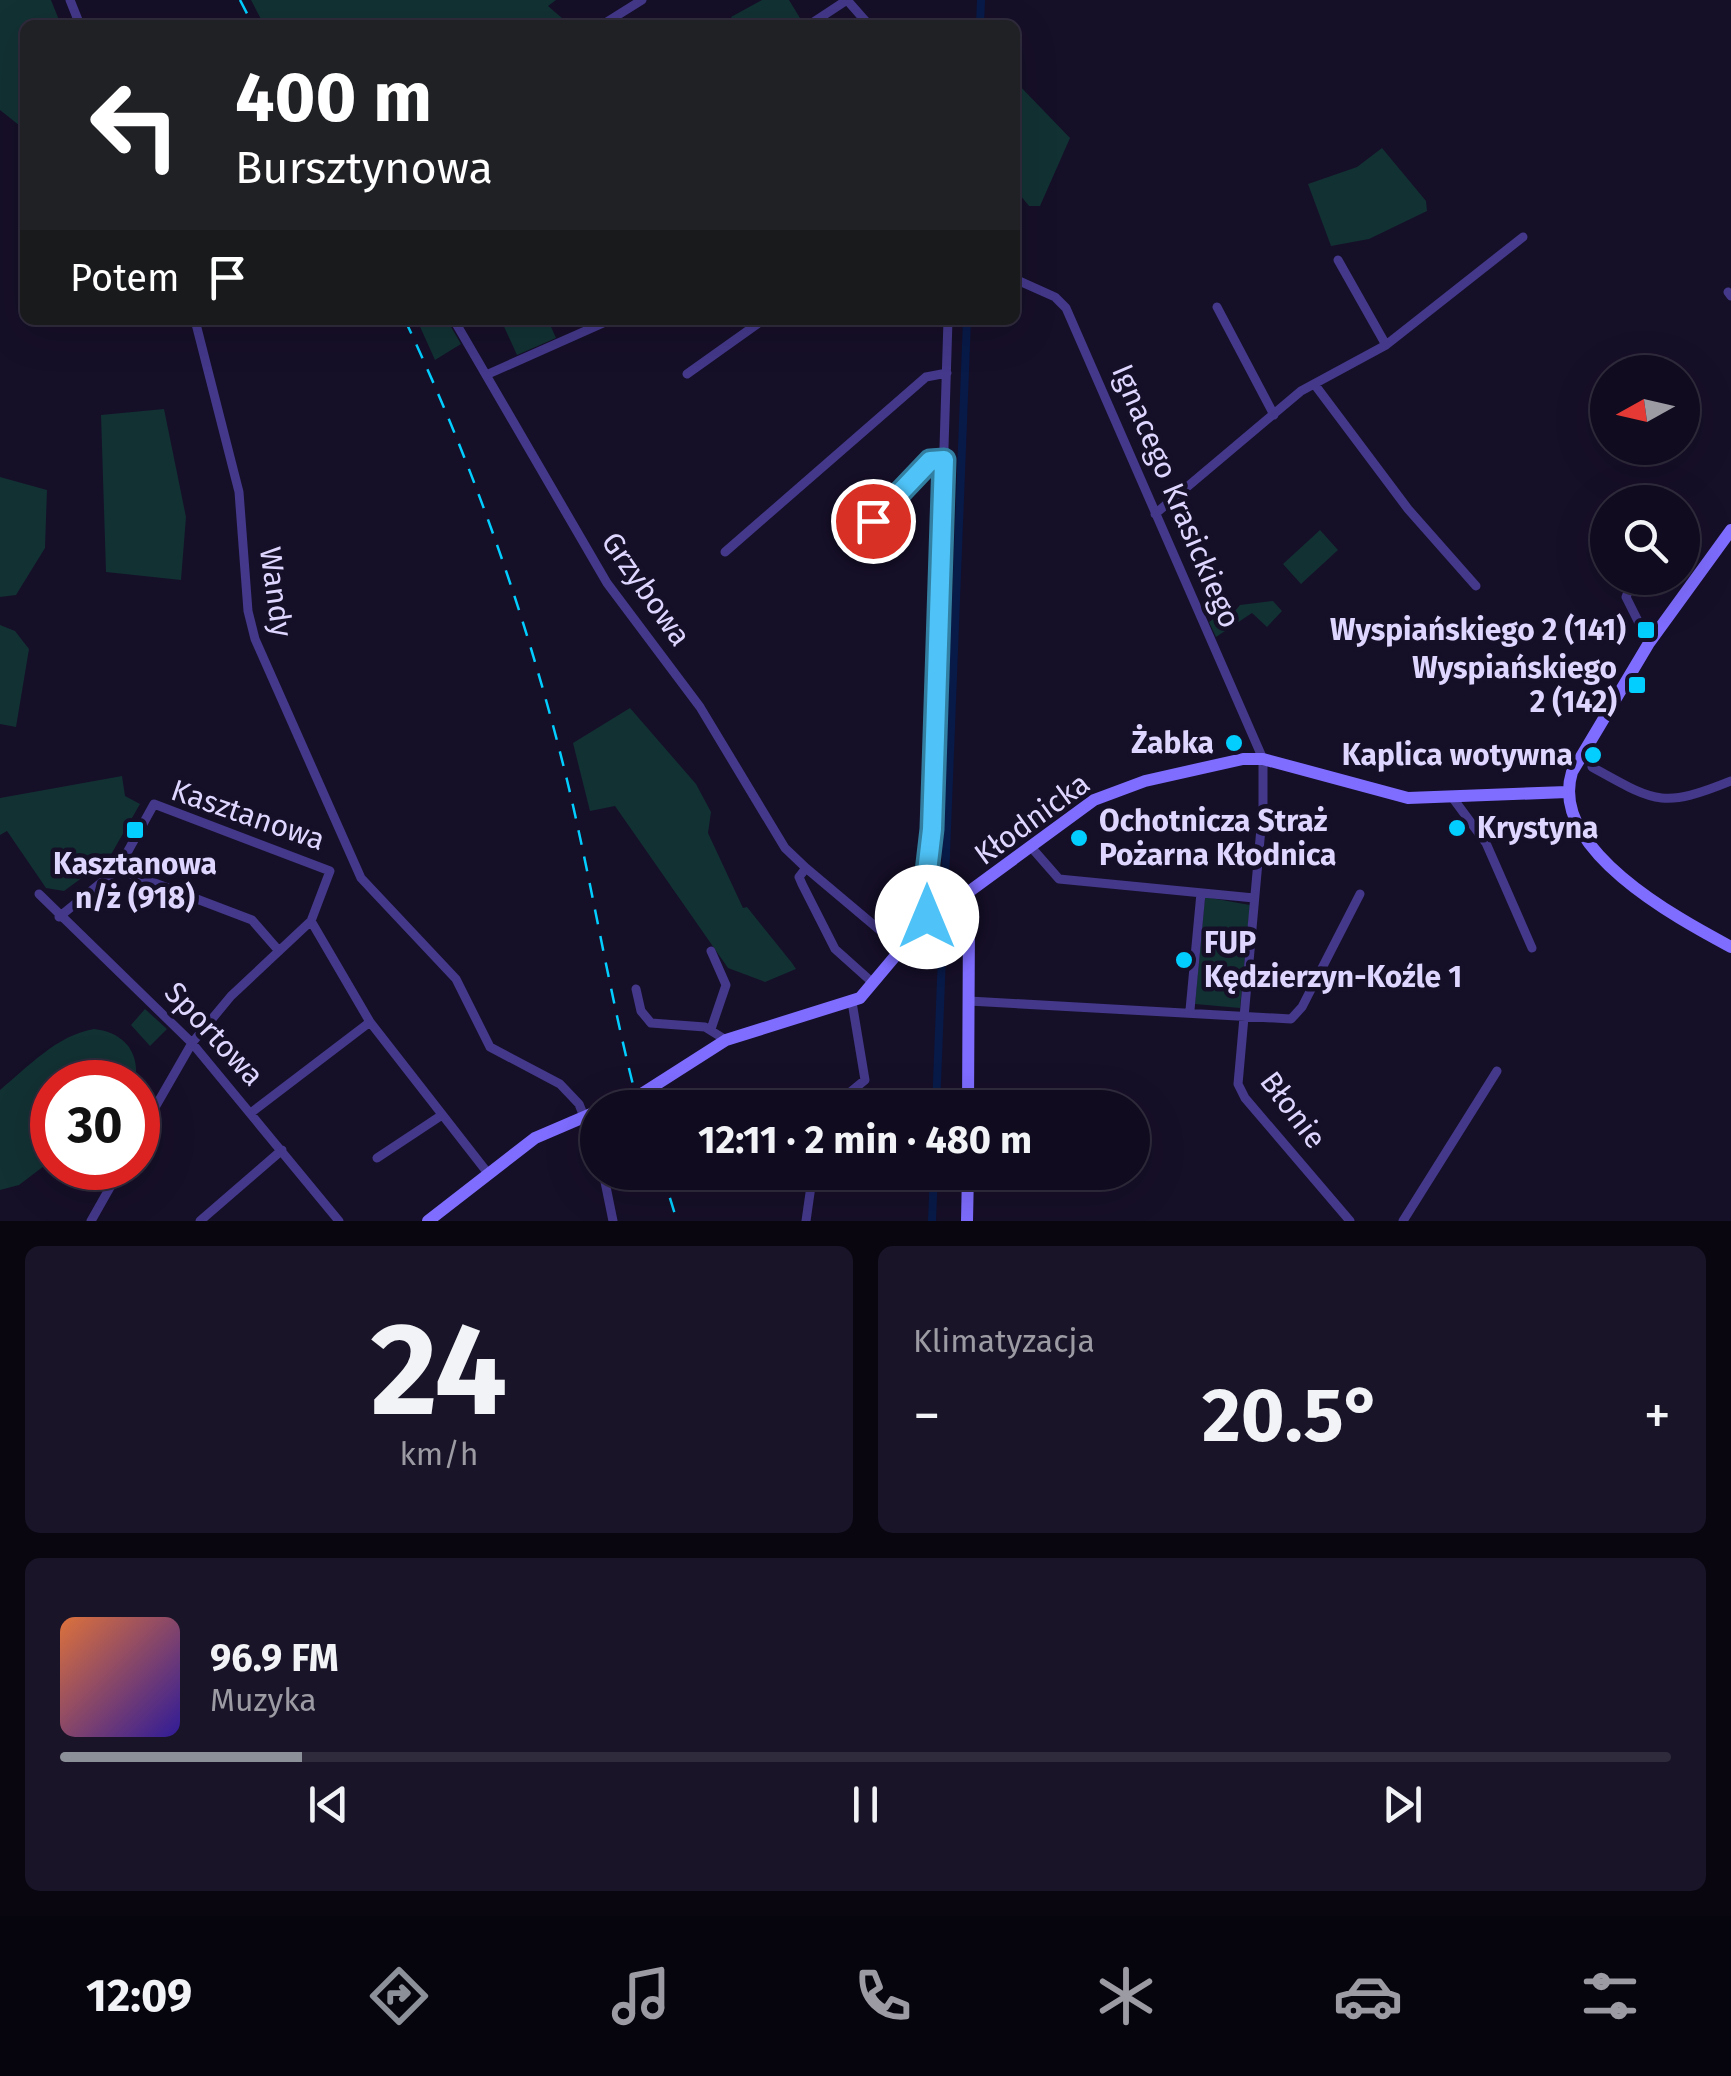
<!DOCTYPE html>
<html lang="pl">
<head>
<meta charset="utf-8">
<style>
  :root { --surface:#100b1e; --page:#191427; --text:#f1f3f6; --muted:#9c9ba4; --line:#302b3c; --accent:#8c9099 }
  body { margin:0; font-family:"Fira Sans",sans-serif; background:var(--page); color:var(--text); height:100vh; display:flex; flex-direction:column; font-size:38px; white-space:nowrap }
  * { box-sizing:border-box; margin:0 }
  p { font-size:32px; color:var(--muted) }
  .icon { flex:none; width:55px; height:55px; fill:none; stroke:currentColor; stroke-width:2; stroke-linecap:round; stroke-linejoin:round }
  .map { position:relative; height:1221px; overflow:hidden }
  .side { display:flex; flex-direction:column; gap:25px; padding:25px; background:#090610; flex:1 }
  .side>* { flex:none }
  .top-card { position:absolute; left:20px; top:20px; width:1000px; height:305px; border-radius:15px; box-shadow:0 10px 40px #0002,0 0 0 2px var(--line); background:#202124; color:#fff; overflow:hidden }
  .needle { width:65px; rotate:262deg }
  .controls { position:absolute; left:1590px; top:355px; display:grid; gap:20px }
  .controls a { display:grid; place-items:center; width:110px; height:110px; border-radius:50%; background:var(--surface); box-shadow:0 10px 40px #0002,0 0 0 2px var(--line); font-size:50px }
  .speed { position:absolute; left:30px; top:1060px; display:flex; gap:20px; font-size:50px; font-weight:700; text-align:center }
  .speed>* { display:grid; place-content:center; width:130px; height:130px; border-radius:50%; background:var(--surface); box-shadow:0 10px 40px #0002,0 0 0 2px var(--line); line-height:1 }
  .speed .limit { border:15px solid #d22; background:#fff; color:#111 }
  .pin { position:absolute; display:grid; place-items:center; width:85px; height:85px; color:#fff; margin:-42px; border:5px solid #fff; border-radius:50%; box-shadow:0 2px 10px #0007 }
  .me { position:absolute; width:110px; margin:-55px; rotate:0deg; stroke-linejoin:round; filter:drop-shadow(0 0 8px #0008) }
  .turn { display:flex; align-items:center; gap:35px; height:210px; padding:0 50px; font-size:45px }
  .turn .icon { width:130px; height:130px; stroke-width:2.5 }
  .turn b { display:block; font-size:70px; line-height:85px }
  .then { display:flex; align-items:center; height:95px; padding:0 50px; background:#0003; gap:20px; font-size:38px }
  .big { font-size:75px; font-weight:700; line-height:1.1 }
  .side .widget { flex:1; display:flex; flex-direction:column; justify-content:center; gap:15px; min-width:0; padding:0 35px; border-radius:15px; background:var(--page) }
  .side .dial { align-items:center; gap:0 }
  .dial b { font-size:130px; line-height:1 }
  .song { display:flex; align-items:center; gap:30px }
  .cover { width:120px; height:120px; border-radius:15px; background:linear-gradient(135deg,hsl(20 70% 55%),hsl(250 70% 35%)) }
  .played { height:10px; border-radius:5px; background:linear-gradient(90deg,var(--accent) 15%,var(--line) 15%) }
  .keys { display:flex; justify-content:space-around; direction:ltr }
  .heat { display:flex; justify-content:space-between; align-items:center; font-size:55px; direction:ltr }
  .side .tiles { flex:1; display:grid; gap:25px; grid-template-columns:1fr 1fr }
  .widget:last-child { grid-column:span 2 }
  .trip { position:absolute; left:580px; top:1090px; width:570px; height:100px; border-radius:50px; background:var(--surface); box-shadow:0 10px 40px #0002,0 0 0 2px var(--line); font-weight:700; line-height:100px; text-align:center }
  .dock { display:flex; height:160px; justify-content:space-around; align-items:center; background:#06040c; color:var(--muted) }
  .dock .icon { width:70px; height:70px }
  .dock .on { color:var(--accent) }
  .dock b { font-size:45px; color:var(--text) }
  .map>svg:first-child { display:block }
  .green { fill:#123133 }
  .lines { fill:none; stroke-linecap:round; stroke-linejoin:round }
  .canal { stroke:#081a48; stroke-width:8 }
  .secondary-tunnel { stroke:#342d48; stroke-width:12; stroke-dasharray:12 6; stroke-linecap:butt }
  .street { stroke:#433889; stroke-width:9 }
  .secondary { stroke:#7e6dff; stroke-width:12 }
  .rail { stroke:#02ceff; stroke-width:2.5; stroke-dasharray:15 12; stroke-linecap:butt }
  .route-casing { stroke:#337fa1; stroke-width:25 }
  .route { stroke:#4fc3f7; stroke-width:18 }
  .poi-dot { fill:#02ceff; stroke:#160f28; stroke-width:4 }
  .labels { text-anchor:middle; stroke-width:9; stroke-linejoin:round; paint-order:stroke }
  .street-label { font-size:30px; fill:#dfd6ff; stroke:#160f28 }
  .poi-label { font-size:30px; font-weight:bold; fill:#dfd6ff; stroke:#160f28; text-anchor:end }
</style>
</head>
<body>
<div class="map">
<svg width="1731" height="1221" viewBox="0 0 1731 1221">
  <rect width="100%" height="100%" fill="#160f28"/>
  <!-- green -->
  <path class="green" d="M0,0H51L61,25H25V130L0,110Z
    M251,0H556L548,6L570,25H264Z
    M762,0H789L803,23L736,25L731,17Z
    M1015,81L1070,138L1040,206H1029L1015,189Z
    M1382,148L1426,201L1427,211L1369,239L1331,246L1308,184L1357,167Z
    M417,320H447L461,344L435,360Z
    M501,320H548L556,338L517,355Z
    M164,409L186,517L181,580L106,572L101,415Z
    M0,477L47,490L45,548L16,595L0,597Z
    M1320,530L1338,550L1301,584L1283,564Z
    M1273,601L1282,611L1267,627L1252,613L1216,637L1209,622L1227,610L1235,611L1240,605Z
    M0,625L15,631L29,649L16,727L0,724Z
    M630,708L696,784L711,812L708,833L743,908L747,907L792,963L796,969L765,982L728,968L615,806L590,811L573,743Z
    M122,776L125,796L140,804L109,858L64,891L46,888L7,831L0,835V798Z
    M1205,897L1250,905L1240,1008L1195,1004Z
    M145,1009L167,1029L150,1046L131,1025Z
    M94,1029C123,1032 141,1052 135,1082H52V1160L19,1185L0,1190V1090C28,1067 57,1035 94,1029Z"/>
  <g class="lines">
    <!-- canal -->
    <path class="canal" d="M980,25L981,0
      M936,1108L967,320
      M932,1221L934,1172"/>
    <!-- secondary-tunnel -->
    <path class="secondary-tunnel" d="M607,1108L643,1093"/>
    <!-- street -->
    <path class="street" d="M70,0L80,25
      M847,0L869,25
      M602,25L642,0
      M809,25L847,0
      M1338,260L1386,345
      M1015,279L1055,297L1066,308L1263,759V806L1238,1084L1245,1098L1350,1221
      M1728,292L1731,296
      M1217,307L1274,415
      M195,320L239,492L248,611L255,639L361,878L456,979L490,1047L560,1084L579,1104L598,1152
      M454,320L607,583L700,707L785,848L806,868L799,877L802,884L835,949L873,983
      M687,374L763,320
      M486,375L610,320
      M1315,385L1408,509L1476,586
      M1155,514L1301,391L1386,345L1523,237
      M1682,534L1688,531
      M849,546L930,461L943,460
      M725,552L926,377L947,373
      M1634,578L1626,597L1649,643
      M1592,767C1655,802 1662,809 1731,781
      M1452,797L1486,843L1532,948
      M1031,847L1059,879L1254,898
      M806,868L901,948
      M118,869L252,920L279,951
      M39,894L192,1043L339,1221
      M59,917L118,869L154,804L330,871
      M311,921L370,1022L487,1172
      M929,921L923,906L932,829L948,320
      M711,951L726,985L711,1029
      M636,989L641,1011L651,1023L705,1027L726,1040
      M969,1001L1291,1019L1302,1007L1360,894
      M1190,1010L1201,893
      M831,1108L865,1080L852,1002
      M252,1112L370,1022
      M138,1137L192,1043L231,996L311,921L330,871
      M377,1158L442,1115
      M603,1172L613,1221
      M91,1221L121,1168
      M200,1221L282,1150
      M806,1221L813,1172
      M1403,1221L1497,1071"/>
    <!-- secondary -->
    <path class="secondary" d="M1731,530L1649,643L1572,772C1548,849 1677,918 1731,947
      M961,899L969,919L968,1108
      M643,1093L726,1040L860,998L918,929L1094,800L1145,781L1243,759H1263L1408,798L1567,792
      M428,1221L535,1138L598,1111
      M967,1221L968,1172"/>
    <!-- rail -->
    <path class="rail" d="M240,0L253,25
      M405,320C474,467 528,621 567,780C593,888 610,999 639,1108
      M662,1172L677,1221"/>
  </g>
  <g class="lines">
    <defs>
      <path id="route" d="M873,521L930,461L944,460L932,829L923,906L927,917"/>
    </defs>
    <!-- route casing -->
    <use href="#route" class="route-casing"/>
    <!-- route -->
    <use href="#route" class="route"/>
  </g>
  <!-- markers -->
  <g class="poi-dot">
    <rect x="1636" y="620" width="20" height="20" rx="5"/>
    <rect x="1627" y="675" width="20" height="20" rx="5"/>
    <circle cx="1234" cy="743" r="10"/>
    <circle cx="1593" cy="755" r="10"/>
    <circle cx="1457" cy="828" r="10"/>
    <rect x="125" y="820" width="20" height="20" rx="5"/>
    <circle cx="1079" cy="838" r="10"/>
    <circle cx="1184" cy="960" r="10"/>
  </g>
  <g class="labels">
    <!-- street labels -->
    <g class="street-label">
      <text transform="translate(1176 496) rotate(67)" y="10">Ignacego Krasickiego</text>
      <text transform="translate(646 589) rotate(55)" y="10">Grzybowa</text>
      <text transform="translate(276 592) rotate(82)" y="10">Wandy</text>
      <text transform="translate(248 815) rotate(19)" y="10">Kasztanowa</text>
      <text transform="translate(1032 819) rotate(-36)" y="10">Kłodnicka</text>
      <text transform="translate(214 1034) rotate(47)" y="10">Sportowa</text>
      <text transform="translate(1293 1110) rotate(53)" y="10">Błonie</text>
    </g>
    <!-- poi labels -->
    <g class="poi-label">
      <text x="1626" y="640">Wyspiańskiego 2 (141)</text>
      <text x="1617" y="678">Wyspiańskiego<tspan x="1617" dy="34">2 (142)</tspan></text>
      <text x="1214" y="753">Żabka</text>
      <text x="1573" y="765">Kaplica wotywna</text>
      <text x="1099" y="831" text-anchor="start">Ochotnicza Straż<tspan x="1099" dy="34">Pożarna Kłodnica</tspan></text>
      <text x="1477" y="838" text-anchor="start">Krystyna</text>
      <text x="135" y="874" text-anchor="middle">Kasztanowa<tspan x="135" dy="34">n/ż (918)</tspan></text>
      <text x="1204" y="953" text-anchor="start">FUP<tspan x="1204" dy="34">Kędzierzyn-Koźle 1</tspan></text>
    </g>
  </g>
</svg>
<div class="controls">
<a><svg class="needle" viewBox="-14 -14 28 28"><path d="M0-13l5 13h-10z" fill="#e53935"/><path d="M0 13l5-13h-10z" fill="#9c9ba4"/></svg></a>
<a><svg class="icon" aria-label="search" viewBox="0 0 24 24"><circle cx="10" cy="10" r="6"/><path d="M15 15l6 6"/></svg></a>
</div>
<div class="speed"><div class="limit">30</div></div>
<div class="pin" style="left:873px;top:521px;background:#d93025"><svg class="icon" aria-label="arrive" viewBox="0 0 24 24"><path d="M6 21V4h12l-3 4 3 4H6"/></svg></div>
<svg class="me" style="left:927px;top:917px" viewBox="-20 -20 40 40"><circle r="19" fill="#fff"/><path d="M0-13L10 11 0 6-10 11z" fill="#4fc3f7"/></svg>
<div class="trip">12:11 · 2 min · 480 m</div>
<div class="top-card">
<div class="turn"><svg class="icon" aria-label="left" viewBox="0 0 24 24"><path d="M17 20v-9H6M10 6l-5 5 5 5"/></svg><div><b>400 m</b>Bursztynowa</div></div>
<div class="then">Potem<svg class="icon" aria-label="arrive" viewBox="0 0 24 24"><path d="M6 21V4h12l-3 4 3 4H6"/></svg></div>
</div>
</div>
<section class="side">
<div class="tiles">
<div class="widget dial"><b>24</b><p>km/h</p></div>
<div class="widget"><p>Klimatyzacja</p>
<div class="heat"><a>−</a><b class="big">20.5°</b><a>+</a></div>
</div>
<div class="widget">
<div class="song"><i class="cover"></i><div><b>96.9 FM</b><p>Muzyka</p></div></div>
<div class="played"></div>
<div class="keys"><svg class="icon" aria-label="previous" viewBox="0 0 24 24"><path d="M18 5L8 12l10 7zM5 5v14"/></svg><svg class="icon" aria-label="pause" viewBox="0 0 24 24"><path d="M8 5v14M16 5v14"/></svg><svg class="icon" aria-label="next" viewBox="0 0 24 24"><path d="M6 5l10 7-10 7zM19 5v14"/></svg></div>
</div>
</div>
</section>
<nav class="dock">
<b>12:09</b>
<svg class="icon on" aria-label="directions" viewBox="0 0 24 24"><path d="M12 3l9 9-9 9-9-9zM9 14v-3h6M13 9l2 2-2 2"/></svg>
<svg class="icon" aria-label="music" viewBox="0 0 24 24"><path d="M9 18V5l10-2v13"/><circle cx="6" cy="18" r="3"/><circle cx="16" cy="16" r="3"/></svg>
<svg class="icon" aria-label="phone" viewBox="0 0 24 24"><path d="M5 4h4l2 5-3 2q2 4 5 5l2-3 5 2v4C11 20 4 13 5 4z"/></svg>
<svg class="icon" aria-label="climate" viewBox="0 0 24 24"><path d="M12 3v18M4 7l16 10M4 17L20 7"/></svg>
<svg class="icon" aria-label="car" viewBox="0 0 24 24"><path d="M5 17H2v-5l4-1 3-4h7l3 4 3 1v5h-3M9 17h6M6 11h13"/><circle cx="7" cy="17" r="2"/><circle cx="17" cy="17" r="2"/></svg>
<svg class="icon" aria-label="filters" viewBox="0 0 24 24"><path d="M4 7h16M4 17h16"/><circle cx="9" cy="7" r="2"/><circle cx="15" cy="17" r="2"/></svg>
</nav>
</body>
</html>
